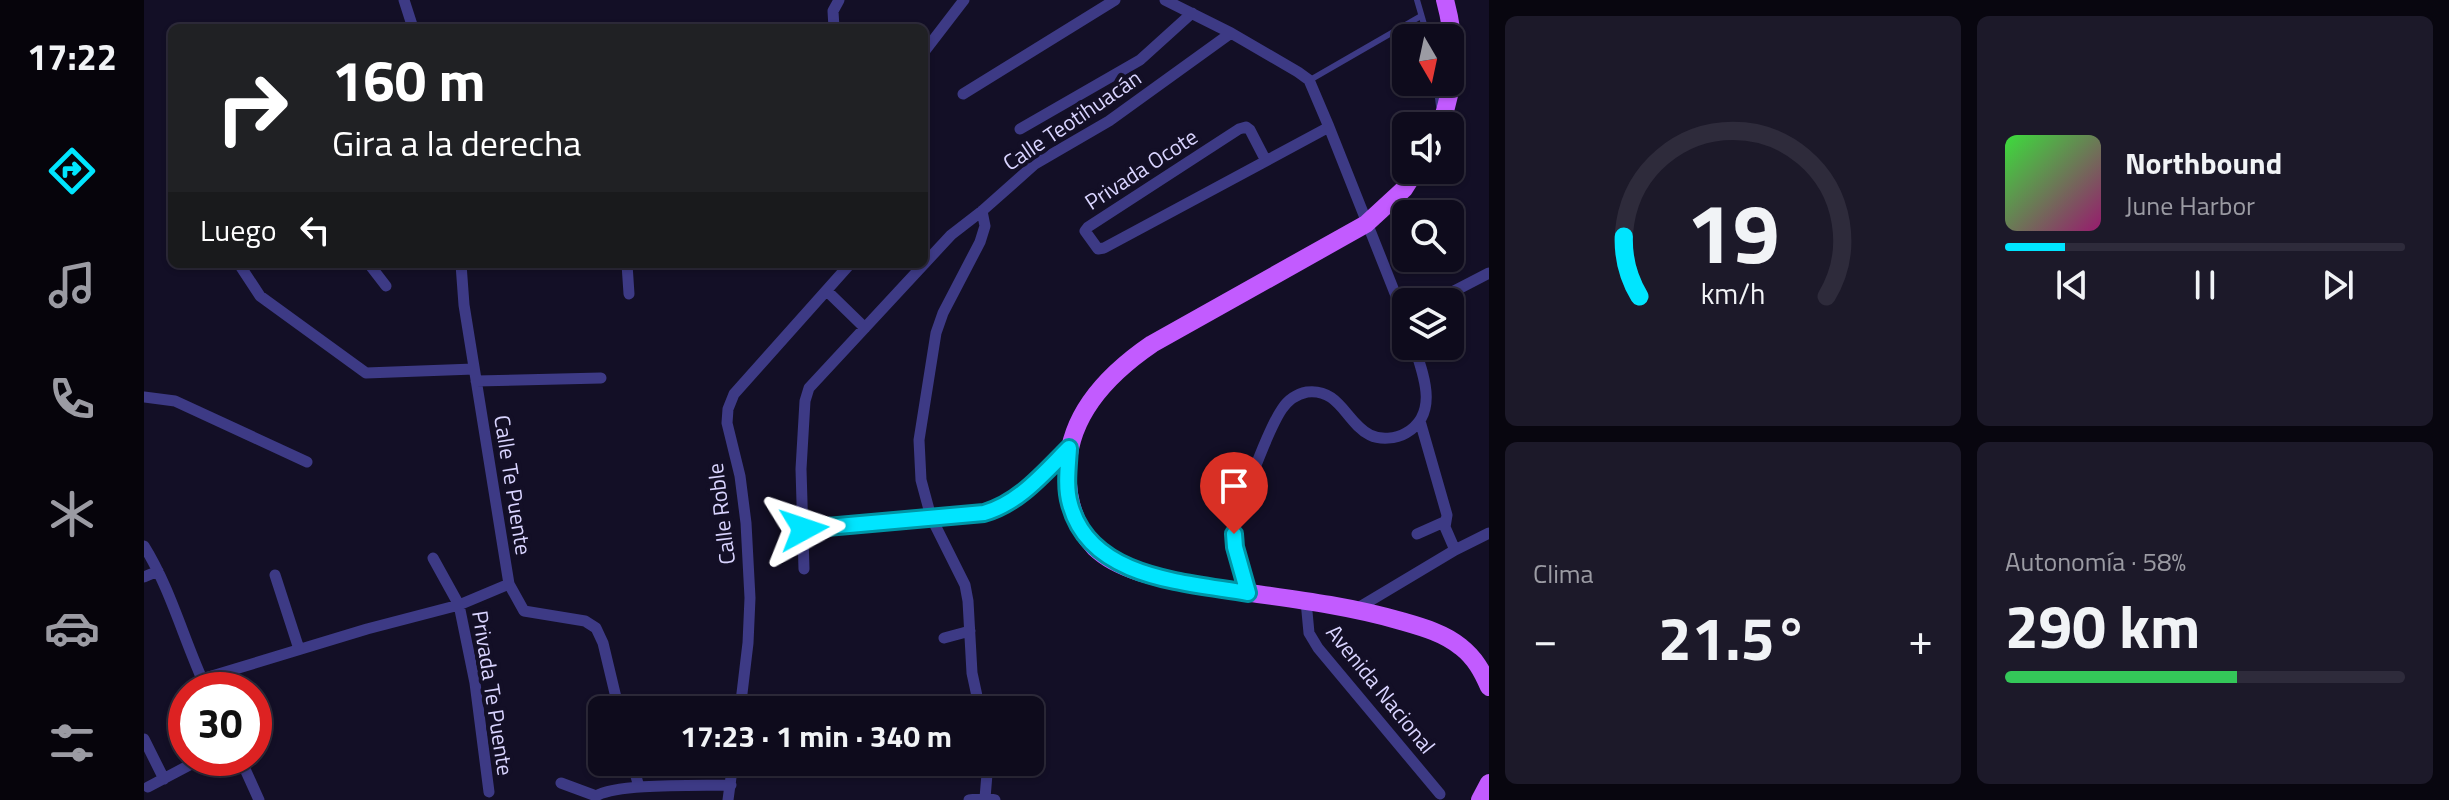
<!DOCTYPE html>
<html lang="es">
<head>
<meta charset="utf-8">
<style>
  :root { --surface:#0e0b1c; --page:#1c1929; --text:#f1f3f6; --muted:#9b9ba3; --line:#2e2b3b; --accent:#00e5ff }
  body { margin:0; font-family:"Titillium Web",sans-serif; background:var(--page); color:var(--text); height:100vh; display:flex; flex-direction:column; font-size:30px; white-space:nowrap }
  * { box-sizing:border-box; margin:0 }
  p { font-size:26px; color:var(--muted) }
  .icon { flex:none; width:44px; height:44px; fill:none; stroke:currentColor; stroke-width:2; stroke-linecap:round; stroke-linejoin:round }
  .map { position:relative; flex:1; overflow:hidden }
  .panel { display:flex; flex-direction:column; gap:16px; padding:16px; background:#08060f; width:960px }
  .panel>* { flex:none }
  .guide { position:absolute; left:24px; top:24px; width:760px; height:244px; border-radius:12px; box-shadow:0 2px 6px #0004,0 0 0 2px var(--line); background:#202124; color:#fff; overflow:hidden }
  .needle { width:52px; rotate:171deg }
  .buttons { position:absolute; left:1248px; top:24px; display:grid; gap:16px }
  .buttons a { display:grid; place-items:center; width:72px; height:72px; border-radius:12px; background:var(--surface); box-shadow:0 2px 6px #0004,0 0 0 2px var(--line); font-size:40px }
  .speed { position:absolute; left:24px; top:672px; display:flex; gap:16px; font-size:40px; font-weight:700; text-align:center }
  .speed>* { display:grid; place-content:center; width:104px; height:104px; border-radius:50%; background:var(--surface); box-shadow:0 2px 6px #0004,0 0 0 2px var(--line); line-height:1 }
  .speed .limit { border:12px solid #d22; background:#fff; color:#111 }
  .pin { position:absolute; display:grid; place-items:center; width:68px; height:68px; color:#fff; margin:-82px -34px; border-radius:50% 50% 50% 0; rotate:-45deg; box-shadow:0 0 8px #0007 }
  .pin .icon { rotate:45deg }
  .me { position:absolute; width:88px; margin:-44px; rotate:85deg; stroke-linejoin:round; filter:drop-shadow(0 0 6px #0008) }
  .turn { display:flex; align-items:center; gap:28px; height:168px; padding:0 32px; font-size:36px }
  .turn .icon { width:104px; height:104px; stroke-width:2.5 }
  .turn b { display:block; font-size:56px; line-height:68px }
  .then { display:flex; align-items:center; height:76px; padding:0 32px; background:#0003; gap:16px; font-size:30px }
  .big { font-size:60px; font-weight:700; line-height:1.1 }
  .panel .card { flex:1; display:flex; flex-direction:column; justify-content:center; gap:12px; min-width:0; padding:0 28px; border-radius:12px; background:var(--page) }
  .panel .dial { align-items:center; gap:0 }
  .dial svg { height:208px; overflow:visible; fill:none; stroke:var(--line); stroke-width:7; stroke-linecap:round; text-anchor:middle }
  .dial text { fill:var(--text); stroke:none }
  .song { display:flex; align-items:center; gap:24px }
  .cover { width:96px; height:96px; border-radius:12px; background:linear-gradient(135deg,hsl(120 70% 55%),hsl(320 70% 35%)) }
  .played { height:8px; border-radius:4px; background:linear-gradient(90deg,var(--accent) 15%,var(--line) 15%) }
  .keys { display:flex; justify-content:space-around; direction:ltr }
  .heat { display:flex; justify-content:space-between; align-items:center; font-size:44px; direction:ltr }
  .charge { height:12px; border-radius:6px; background:linear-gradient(90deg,#34c759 58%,var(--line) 0) }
  .panel .tiles { flex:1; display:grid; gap:16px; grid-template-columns:repeat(2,1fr) }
  .trip { position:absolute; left:444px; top:696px; width:456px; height:80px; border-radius:12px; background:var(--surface); box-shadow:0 2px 6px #0004,0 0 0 2px var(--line); font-weight:700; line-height:80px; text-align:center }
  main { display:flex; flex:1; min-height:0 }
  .menu { display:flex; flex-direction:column; width:144px; justify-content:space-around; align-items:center; background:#06040b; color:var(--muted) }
  .menu .icon { width:56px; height:56px }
  .menu .active { color:var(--accent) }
  .menu b { font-size:36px; color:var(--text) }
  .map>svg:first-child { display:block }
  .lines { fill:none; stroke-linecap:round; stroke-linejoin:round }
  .lane { stroke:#3d3a85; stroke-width:6 }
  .street { stroke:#3d3a85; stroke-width:11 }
  .primary { stroke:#c25bff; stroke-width:18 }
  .route-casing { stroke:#0095a6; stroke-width:20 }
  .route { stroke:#00e5ff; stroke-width:14 }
  .labels { text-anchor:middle; stroke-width:8; stroke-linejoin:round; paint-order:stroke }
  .street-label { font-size:22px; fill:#d9d4ff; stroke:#130f26 }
</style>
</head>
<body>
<main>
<nav class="menu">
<b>17:22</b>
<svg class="icon active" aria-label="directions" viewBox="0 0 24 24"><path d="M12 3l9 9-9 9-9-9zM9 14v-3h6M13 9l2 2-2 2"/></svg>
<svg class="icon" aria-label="music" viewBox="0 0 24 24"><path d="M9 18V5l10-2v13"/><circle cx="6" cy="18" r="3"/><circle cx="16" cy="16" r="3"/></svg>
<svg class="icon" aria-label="phone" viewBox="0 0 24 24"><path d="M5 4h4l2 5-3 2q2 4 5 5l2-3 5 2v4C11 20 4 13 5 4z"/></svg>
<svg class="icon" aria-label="climate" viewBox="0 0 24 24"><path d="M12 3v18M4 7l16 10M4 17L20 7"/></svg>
<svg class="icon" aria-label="car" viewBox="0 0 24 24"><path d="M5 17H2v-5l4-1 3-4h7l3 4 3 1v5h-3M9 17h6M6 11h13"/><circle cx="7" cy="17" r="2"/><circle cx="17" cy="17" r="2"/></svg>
<svg class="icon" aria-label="filters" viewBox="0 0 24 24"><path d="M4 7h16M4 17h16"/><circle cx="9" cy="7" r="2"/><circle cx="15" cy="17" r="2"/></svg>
</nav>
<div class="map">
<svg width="1345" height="800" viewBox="0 0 1345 800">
  <rect width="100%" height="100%" fill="#130f26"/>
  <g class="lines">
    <!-- lane -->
    <path class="lane" d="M1273,0L1284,38
      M1166,80L1277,16
      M1292,82L1295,106"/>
    <!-- street -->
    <path class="street" d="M260,0L269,28
      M1021,0L1087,33L1154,72L1165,80L1185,127L1262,321
      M690,28L689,11L695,0
      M780,52L820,0
      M819,94L971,0
      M876,129L996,60L1048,13
      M1121,159L1106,130L1102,127L1095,129L944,227L941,231L954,249L960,248L1185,127
      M95,264L116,296L222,373L330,369
      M225,264L242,286
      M317,264L320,305L365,584L380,611L441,621L452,628L459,643L475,710
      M483,264L485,294
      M683,291L721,328
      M1289,302L1345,273
      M332,381L457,378
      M0,397L31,401L163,462
      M1276,421L1303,515L1301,527L1311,550
      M660,529L840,513C875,502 899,474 925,449
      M1273,534L1300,522
      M0,546C27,589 41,644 63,690
      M289,558L315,605L331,683L345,792
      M660,569L657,469L661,401L665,388L807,235L838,211L891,164L965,121L1087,33
      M131,575L155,649
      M0,577L14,571
      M1104,593C1099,575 1089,553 1090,534C1093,510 1125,428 1138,409C1144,400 1153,394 1163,392C1196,388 1202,423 1226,435C1236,440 1252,439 1262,433C1295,414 1280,376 1270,346
      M1162,601L1165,633L1174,648L1296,794
      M1214,608L1311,550L1345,533
      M800,638L826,631
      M58,679L223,629L315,605L365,584
      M596,710L604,643L606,598L602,523L596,476L583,423L584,409L590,394L706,264
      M836,710L828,673L824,601L821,585L787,517L777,480L775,440L792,333L799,313L836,242L841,226L838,211
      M0,739L20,779
      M96,758L115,800
      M488,762L495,787
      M417,783L452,796
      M4,787L59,758
      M452,796C474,783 557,786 587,785
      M841,798L844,762
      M584,800L589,762
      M825,800L841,798L851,800"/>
    <!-- primary -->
    <path class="primary" d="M1296,126C1312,83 1313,44 1301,0
      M1272,170L1260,189L1222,224L1008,344C967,372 927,411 924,464C922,495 929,525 951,548C975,571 1016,578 1047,584C1117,596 1188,601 1257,621C1278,627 1300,633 1317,647C1331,658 1338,671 1345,687
      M1336,800L1345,783"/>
  </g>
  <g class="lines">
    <defs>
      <path id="route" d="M660,529L840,513C875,503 899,474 925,448C924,466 921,487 926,504C946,579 1041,582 1104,593L1091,547L1090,534"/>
    </defs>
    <!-- route casing -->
    <use href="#route" class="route-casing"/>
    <!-- route -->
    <use href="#route" class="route"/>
  </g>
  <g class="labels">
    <!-- street labels -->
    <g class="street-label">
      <text transform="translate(928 120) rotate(-34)" y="8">Calle Teotihuacán</text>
      <text transform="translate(997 169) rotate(-33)" y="8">Privada Ocote</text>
      <text transform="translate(369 485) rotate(81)" y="8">Calle Te Puente</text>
      <text transform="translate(577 514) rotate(-97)" y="8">Calle Roble</text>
      <text transform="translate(1237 689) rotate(51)" y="8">Avenida Nacional</text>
      <text transform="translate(349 693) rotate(81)" y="8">Privada Te Puente</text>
    </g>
  </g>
</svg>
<div class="buttons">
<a><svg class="needle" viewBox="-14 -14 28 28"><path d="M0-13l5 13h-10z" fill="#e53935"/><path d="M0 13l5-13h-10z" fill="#9b9ba3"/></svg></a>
<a><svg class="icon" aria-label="sound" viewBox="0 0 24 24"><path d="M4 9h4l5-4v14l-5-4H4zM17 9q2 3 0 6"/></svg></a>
<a><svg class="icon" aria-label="search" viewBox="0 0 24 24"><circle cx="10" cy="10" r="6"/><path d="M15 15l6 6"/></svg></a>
<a><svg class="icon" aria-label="layers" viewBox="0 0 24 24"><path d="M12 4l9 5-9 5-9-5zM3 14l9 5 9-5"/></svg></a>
</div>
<div class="speed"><div class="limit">30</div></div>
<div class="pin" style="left:1090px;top:534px;background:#d93025"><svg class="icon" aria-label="arrive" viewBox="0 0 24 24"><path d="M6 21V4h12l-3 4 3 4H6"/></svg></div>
<svg class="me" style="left:660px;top:529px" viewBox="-20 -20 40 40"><path d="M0-17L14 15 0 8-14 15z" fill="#00e5ff" stroke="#fff" stroke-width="4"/></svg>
<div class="trip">17:23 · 1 min · 340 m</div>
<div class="guide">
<div class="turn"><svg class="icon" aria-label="right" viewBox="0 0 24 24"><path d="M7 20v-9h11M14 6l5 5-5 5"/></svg><div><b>160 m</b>Gira a la derecha</div></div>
<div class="then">Luego<svg class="icon" aria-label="left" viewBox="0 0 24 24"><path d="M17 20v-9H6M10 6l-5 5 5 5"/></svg></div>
</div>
</div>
<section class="panel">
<div class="tiles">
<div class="card dial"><svg viewBox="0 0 100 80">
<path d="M14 69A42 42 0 1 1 86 69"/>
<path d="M14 69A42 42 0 0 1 8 46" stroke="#00e5ff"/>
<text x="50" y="56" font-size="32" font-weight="700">19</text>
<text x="50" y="72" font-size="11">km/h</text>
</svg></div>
<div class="card">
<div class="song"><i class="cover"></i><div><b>Northbound</b><p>June Harbor</p></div></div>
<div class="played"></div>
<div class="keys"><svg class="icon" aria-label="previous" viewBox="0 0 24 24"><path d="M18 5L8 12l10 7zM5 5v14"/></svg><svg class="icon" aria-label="pause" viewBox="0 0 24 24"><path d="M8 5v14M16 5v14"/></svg><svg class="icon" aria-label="next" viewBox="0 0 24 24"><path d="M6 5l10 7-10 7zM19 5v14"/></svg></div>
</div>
<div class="card"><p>Clima</p>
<div class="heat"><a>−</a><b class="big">21.5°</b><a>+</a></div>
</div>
<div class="card"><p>Autonomía · 58%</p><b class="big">290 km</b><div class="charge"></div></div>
</div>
</section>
</main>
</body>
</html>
